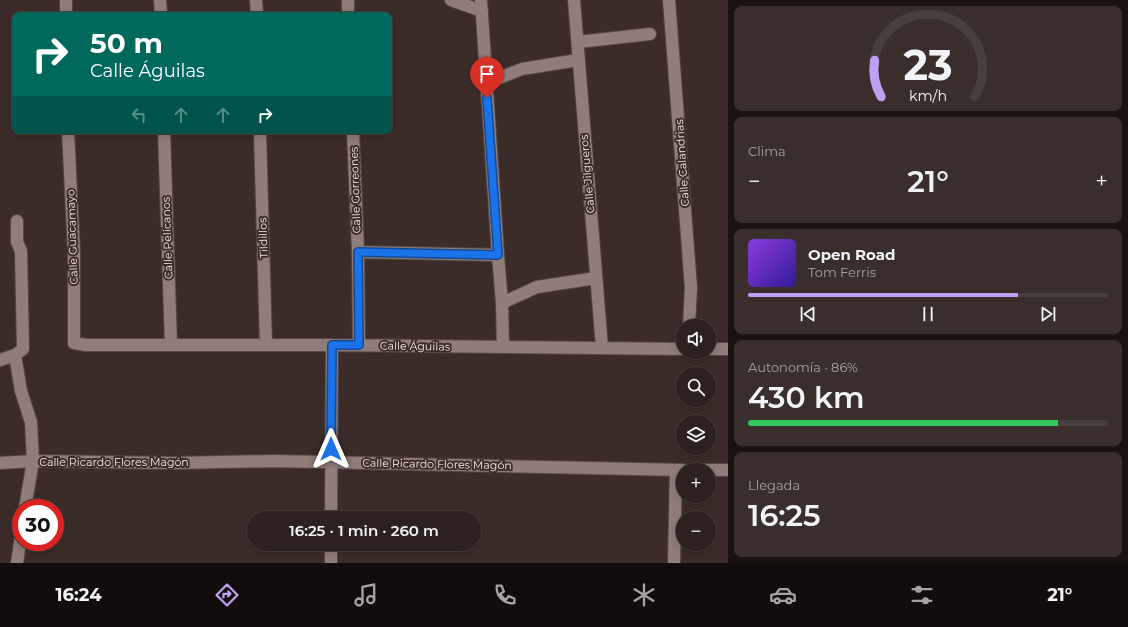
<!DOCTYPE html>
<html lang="es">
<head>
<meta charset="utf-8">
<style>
  :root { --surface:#2d211f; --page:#392e2c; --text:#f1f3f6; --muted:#a7a3a4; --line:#483e3d; --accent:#bca0f2 }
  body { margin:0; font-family:Montserrat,sans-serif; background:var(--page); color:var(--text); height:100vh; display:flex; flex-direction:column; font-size:15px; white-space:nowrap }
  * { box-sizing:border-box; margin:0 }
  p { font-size:13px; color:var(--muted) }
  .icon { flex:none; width:22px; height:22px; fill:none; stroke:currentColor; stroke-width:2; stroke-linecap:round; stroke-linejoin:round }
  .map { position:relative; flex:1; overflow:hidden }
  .sheet { display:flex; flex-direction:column; gap:6px; padding:6px; background:#191211; width:400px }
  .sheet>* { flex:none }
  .hud { position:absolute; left:12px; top:12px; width:380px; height:122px; border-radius:8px; box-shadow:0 2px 10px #0003,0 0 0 1px var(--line); background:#00695c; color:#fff; overflow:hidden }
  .tools { position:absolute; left:676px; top:319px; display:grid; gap:8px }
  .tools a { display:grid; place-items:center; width:40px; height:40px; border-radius:50%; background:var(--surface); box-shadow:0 2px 10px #0003,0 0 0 1px var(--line); font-size:20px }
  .speed { position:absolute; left:12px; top:499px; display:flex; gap:8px; font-size:20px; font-weight:700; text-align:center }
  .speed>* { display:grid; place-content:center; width:52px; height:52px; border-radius:50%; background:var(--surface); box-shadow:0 2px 10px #0003,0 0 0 1px var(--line); line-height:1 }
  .speed .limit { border:6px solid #d22; background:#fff; color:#111 }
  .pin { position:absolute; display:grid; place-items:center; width:34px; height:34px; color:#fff; margin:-41px -17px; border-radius:50% 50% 50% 0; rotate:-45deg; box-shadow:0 0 4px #0007 }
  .pin .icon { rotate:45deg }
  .me { position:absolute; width:44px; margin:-22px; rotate:0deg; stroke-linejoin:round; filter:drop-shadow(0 0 3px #0008) }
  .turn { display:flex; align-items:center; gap:14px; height:84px; padding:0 12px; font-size:18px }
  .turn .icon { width:52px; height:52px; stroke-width:2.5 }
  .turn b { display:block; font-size:28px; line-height:34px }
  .lanes { display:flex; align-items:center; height:38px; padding:0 12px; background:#0003; justify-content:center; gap:20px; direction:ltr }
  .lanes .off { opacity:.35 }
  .big { font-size:30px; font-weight:600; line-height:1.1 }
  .sheet .card { flex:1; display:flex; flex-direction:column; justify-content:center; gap:6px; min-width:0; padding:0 14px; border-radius:8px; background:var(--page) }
  .sheet .dial { align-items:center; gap:0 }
  .dial svg { height:104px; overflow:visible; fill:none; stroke:var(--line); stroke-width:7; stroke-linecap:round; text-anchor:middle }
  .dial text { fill:var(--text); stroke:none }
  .song { display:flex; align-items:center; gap:12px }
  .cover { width:48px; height:48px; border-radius:6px; background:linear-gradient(135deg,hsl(270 70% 55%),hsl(250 70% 35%)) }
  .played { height:4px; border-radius:2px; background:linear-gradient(90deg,var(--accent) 75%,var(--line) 75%) }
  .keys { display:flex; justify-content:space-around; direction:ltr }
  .heat { display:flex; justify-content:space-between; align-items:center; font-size:22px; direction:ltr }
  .charge { height:6px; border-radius:3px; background:linear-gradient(90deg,#34c759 86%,var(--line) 0) }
  .trip { position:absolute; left:247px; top:511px; width:234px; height:40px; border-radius:20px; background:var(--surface); box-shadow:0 2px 10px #0003,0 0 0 1px var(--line); font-weight:600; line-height:40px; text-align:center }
  .tab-bar { display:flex; height:64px; justify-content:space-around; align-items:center; background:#120d0c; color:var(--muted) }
  .tab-bar .icon { width:28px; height:28px }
  .tab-bar .current { color:var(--accent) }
  .tab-bar b { font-size:18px; color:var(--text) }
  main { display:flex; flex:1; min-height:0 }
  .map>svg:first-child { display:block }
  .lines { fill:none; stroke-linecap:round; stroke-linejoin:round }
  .minor-casing { stroke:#564846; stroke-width:14 }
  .minor { stroke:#907d79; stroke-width:12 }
  .route-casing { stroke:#114b97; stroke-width:10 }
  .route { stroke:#1a73e8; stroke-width:7 }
  .labels { text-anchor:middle; stroke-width:4; stroke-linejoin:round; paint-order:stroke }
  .street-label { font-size:11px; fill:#f7ecea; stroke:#3c2c29 }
</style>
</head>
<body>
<main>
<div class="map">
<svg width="728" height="563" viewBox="0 0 728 563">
  <rect width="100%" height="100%" fill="#3c2c29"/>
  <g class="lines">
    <defs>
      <path id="minor" d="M66,0V15
        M160,0L161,15
        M256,0L257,15
        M348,0V15
        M451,0L482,11
        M481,0L498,255L502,303L503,347
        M574,0L602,348
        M669,0L691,288L689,326
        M578,42L650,34
        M486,83L522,69L578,60
        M68,131L74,253V343L86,345H332L683,349
        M164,131L171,345
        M260,131L266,345
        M353,131L358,252L359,345
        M358,252L498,255
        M502,303L537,287L596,278
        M709,349H728
        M15,355L21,391L31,422L33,461L25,508
        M0,360L15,355L23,349L21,251L17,242V221
        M0,463L33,461L173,463L274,461L683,470
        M704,470H728
        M331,518L332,345
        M331,544V563
        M17,563L21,536
        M674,563L676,470"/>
    </defs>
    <!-- minor casing -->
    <use href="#minor" class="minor-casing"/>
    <!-- minor -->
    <use href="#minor" class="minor"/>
  </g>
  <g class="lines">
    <defs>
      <path id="route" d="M331,449L332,345H359L358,252L498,255L487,98"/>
    </defs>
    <!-- route casing -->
    <use href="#route" class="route-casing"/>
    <!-- route -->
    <use href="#route" class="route"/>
  </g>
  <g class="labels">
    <!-- street labels -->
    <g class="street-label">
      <text transform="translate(682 163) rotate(-94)" y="4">Calle Calandrias</text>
      <text transform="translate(587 174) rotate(-95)" y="4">Calle Jilgueros</text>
      <text transform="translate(355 190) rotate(-92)" y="4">Calle Gorreones</text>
      <text transform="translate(72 237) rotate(-92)" y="4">Calle Guacamayo</text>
      <text transform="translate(167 238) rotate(-92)" y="4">Calle Pelícanos</text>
      <text transform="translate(263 238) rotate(-92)" y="4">Tildillos</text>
      <text transform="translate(415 346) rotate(1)" y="4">Calle Águilas</text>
      <text x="114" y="466">Calle Ricardo Flores Magón</text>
      <text transform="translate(437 464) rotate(1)" y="4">Calle Ricardo Flores Magón</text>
    </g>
  </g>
</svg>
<div class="tools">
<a><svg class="icon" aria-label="sound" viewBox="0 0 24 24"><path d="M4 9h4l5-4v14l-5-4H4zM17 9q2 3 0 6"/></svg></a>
<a><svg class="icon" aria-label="search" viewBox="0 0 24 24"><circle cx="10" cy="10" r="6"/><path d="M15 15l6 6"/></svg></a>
<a><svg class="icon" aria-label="layers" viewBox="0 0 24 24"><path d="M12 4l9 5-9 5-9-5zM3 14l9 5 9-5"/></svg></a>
<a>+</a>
<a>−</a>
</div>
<div class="speed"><div class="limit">30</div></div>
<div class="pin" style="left:487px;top:98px;background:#d93025"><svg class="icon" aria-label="arrive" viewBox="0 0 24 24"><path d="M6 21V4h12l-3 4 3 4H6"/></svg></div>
<svg class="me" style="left:331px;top:449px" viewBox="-20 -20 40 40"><path d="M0-17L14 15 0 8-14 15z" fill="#1a73e8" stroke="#fff" stroke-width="4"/></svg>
<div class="trip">16:25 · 1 min · 260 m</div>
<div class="hud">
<div class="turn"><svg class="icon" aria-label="right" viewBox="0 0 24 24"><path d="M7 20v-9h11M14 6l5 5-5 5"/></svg><div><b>50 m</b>Calle Águilas</div></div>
<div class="lanes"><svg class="icon off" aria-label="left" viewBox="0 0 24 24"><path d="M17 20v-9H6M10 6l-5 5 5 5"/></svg><svg class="icon off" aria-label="ahead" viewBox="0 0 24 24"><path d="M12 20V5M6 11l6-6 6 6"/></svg><svg class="icon off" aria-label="ahead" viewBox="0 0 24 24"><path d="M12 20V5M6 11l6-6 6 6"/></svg><svg class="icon" aria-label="right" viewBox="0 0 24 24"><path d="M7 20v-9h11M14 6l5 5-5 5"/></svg></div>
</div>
</div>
<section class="sheet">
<div class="card dial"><svg viewBox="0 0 100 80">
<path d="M14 69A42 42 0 1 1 86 69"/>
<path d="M14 69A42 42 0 0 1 9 41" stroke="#bca0f2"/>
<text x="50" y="56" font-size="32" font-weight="700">23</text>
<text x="50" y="72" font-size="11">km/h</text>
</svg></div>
<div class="card"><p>Clima</p>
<div class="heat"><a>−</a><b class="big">21°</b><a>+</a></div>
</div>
<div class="card">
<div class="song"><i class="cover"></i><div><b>Open Road</b><p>Tom Ferris</p></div></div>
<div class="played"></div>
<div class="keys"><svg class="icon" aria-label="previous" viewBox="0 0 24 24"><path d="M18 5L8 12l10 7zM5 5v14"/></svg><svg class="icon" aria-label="pause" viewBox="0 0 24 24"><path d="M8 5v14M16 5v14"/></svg><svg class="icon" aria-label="next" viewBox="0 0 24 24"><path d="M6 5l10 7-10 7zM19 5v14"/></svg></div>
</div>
<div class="card"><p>Autonomía · 86%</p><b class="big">430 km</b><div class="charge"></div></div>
<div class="card"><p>Llegada</p><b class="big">16:25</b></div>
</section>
</main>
<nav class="tab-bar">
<b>16:24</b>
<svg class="icon current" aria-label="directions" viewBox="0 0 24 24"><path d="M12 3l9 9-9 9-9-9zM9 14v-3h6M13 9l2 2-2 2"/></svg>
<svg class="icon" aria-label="music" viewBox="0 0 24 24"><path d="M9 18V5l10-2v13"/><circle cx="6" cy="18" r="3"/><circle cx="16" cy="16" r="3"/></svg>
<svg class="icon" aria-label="phone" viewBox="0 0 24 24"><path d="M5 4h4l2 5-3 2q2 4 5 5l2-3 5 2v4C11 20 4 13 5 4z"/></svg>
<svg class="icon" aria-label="climate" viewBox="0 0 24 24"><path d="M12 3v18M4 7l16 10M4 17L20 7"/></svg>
<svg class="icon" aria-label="car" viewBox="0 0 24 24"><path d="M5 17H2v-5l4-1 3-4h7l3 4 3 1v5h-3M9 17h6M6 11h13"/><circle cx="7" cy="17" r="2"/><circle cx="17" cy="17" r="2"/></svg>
<svg class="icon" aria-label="filters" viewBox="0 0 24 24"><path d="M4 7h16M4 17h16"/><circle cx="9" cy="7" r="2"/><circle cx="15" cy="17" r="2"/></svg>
<b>21°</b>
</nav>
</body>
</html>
